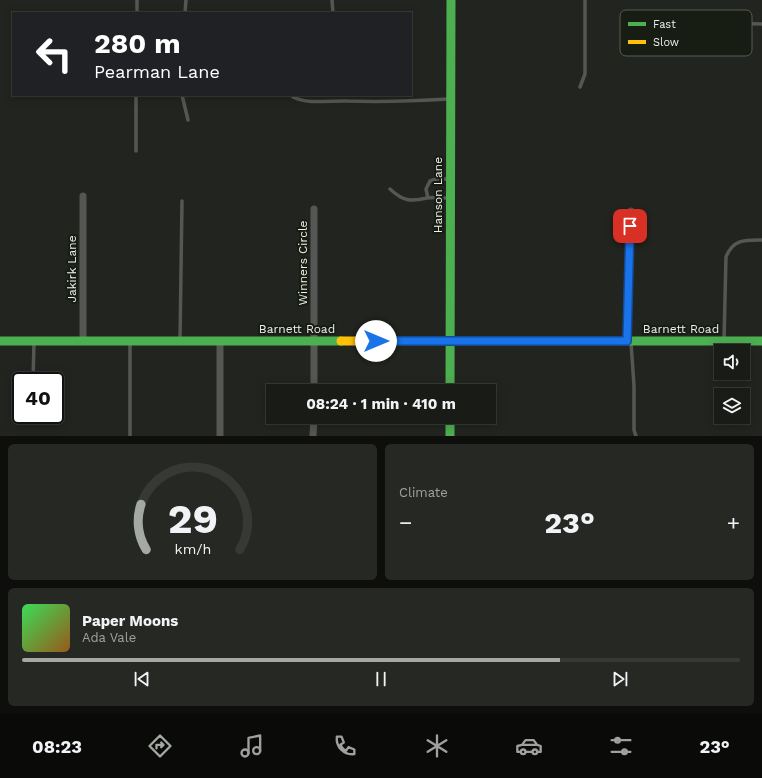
<!DOCTYPE html>
<html lang="en">
<head>
<meta charset="utf-8">
<style>
  :root { --surface:#191b17; --page:#262824; --text:#f1f3f6; --muted:#9fa1a1; --line:#373936; --accent:#a5a9a3 }
  body { margin:0; font-family:"Work Sans",sans-serif; background:var(--page); color:var(--text); height:100vh; display:flex; flex-direction:column; font-size:15px; white-space:nowrap }
  * { box-sizing:border-box; margin:0 }
  p { font-size:13px; color:var(--muted) }
  .icon { flex:none; width:22px; height:22px; fill:none; stroke:currentColor; stroke-width:2; stroke-linecap:round; stroke-linejoin:round }
  .map { position:relative; height:436px; overflow:hidden }
  .drawer { display:flex; flex-direction:column; gap:8px; padding:8px; background:#0e0f0d; flex:1 }
  .drawer>* { flex:none }
  .top-card { position:absolute; left:12px; top:12px; width:400px; height:84px; border-radius:0px; box-shadow:0 2px 10px #0003,0 0 0 1px var(--line); background:#202124; color:#fff; overflow:hidden }
  .tools { position:absolute; left:714px; top:344px; display:grid; gap:8px }
  .tools a { display:grid; place-items:center; width:36px; height:36px; border-radius:0px; background:var(--surface); box-shadow:0 2px 10px #0003,0 0 0 1px var(--line); font-size:20px }
  .speed { position:absolute; left:12px; top:372px; display:flex; gap:8px; font-size:20px; font-weight:700; text-align:center }
  .speed>* { display:grid; place-content:center; width:52px; height:52px; border-radius:50%; background:var(--surface); box-shadow:0 2px 10px #0003,0 0 0 1px var(--line); line-height:1 }
  .speed .limit { border:2px solid #111; border-radius:6px; background:#fff; color:#111 }
  .pin { position:absolute; display:grid; place-items:center; width:34px; height:34px; color:#fff; margin:-17px; border-radius:8px; box-shadow:0 2px 6px #0006 }
  .me { position:absolute; width:44px; margin:-22px; rotate:90deg; stroke-linejoin:round; filter:drop-shadow(0 0 3px #0008) }
  .turn { display:flex; align-items:center; gap:14px; height:84px; padding:0 16px; font-size:18px }
  .turn .icon { width:52px; height:52px; stroke-width:2.5 }
  .turn b { display:block; font-size:28px; line-height:34px }
  .big { font-size:30px; font-weight:700; line-height:1.1 }
  .drawer .widget { flex:1; display:flex; flex-direction:column; justify-content:center; gap:6px; min-width:0; padding:0 14px; border-radius:6px; background:var(--page) }
  .drawer .dial { align-items:center; gap:0 }
  .dial svg { height:104px; overflow:visible; fill:none; stroke:var(--line); stroke-width:7; stroke-linecap:round; text-anchor:middle }
  .dial text { fill:var(--text); stroke:none }
  .song { display:flex; align-items:center; gap:12px }
  .cover { width:48px; height:48px; border-radius:6px; background:linear-gradient(135deg,hsl(130 70% 55%),hsl(30 70% 35%)) }
  .played { height:4px; border-radius:2px; background:linear-gradient(90deg,var(--accent) 75%,var(--line) 75%) }
  .keys { display:flex; justify-content:space-around; direction:ltr }
  .heat { display:flex; justify-content:space-between; align-items:center; font-size:22px; direction:ltr }
  .drawer .tiles { flex:1; display:grid; gap:8px; grid-template-columns:1fr 1fr }
  .widget:last-child { grid-column:span 2 }
  .trip { position:absolute; left:266px; top:384px; width:230px; height:40px; border-radius:0px; background:var(--surface); box-shadow:0 2px 10px #0003,0 0 0 1px var(--line); font-weight:700; line-height:40px; text-align:center }
  .dock { display:flex; height:64px; justify-content:space-around; align-items:center; background:#0a0b09; color:var(--muted) }
  .dock .icon { width:28px; height:28px }
  .dock .current { color:var(--accent) }
  .dock b { font-size:18px; color:var(--text) }
  .map>svg:first-child { display:block }
  .lines { fill:none; stroke-linecap:round; stroke-linejoin:round }
  .lane { stroke:#565755; stroke-width:3.5 }
  .street { stroke:#565755; stroke-width:7 }
  .fast { stroke:#4caf50; stroke-width:9 }
  .slow { stroke:#ffc107; stroke-width:9 }
  .route-casing { stroke:#114b97; stroke-width:10 }
  .route { stroke:#1a73e8; stroke-width:7 }
  .labels { text-anchor:middle; stroke-width:4; stroke-linejoin:round; paint-order:stroke }
  .street-label { font-size:12px; fill:#ecf0ea; stroke:#181d14 }
  .key { fill:#181d14; stroke:#585c54; stroke-width:1 }
  .key-label { font-size:11px; fill:#ecf0ea }
</style>
</head>
<body>
<div class="map">
<svg width="762" height="436" viewBox="0 0 762 436">
  <rect width="100%" height="100%" fill="#21241f"/>
  <g class="lines">
    <!-- lane -->
    <path class="lane" d="M332,0L333,13
      M137,13V0
      M185,13L186,0
      M726,23L762,24
      M580,87L585,74V0
      M182,95L188,120
      M293,97C308,105 332,100 348,101C382,102 416,101 449,99
      M136,151V95
      M390,189C403,201 410,202 427,198C434,197 442,198 449,198
      M428,198L426,189L430,181L436,179H450
      M180,340L182,201
      M724,340L726,257C733,239 745,240 762,240
      M631,342L634,386V430L636,436
      M33,381L34,342
      M130,436V342"/>
    <!-- street -->
    <path class="street" d="M83,196V341
      M220,341V436
      M627,341L631,211
      M314,391V209
      M313,436L314,417"/>
    <!-- fast -->
    <path class="fast" d="M0,341H341
      M482,341H762
      M450,391L451,0
      M450,417V436"/>
    <!-- slow -->
    <path class="slow" d="M341,341H482"/>
  </g>
  <g class="lines">
    <defs>
      <path id="route" d="M376,341H627L630,226"/>
    </defs>
    <!-- route casing -->
    <use href="#route" class="route-casing"/>
    <!-- route -->
    <use href="#route" class="route"/>
  </g>
  <g class="labels">
    <!-- street labels -->
    <g class="street-label">
      <text transform="translate(438 195) rotate(-90)" y="4">Hanson Lane</text>
      <text transform="translate(303 263) rotate(-90)" y="4">Winners Circle</text>
      <text transform="translate(72 269) rotate(-90)" y="4">Jakirk Lane</text>
      <text x="297" y="333">Barnett Road</text>
      <text x="681" y="333">Barnett Road</text>
    </g>
  </g>
  <!-- legend -->
  <rect x="620" y="10" width="132" height="46" rx="6" class="key"/>
  <rect x="628" y="22" width="18" height="4" fill="#4caf50"/>
  <rect x="628" y="40" width="18" height="4" fill="#ffc107"/>
  <g class="key-label">
    <text x="653" y="28">Fast</text>
    <text x="653" y="46">Slow</text>
  </g>
</svg>
<div class="tools">
<a><svg class="icon" aria-label="sound" viewBox="0 0 24 24"><path d="M4 9h4l5-4v14l-5-4H4zM17 9q2 3 0 6"/></svg></a>
<a><svg class="icon" aria-label="layers" viewBox="0 0 24 24"><path d="M12 4l9 5-9 5-9-5zM3 14l9 5 9-5"/></svg></a>
</div>
<div class="speed"><div class="limit">40</div></div>
<div class="pin" style="left:630px;top:226px;background:#d93025"><svg class="icon" aria-label="arrive" viewBox="0 0 24 24"><path d="M6 21V4h12l-3 4 3 4H6"/></svg></div>
<svg class="me" style="left:376px;top:341px" viewBox="-20 -20 40 40"><circle r="19" fill="#fff"/><path d="M0-13L10 11 0 6-10 11z" fill="#1a73e8"/></svg>
<div class="trip">08:24 · 1 min · 410 m</div>
<div class="top-card">
<div class="turn"><svg class="icon" aria-label="left" viewBox="0 0 24 24"><path d="M17 20v-9H6M10 6l-5 5 5 5"/></svg><div><b>280 m</b>Pearman Lane</div></div>
</div>
</div>
<section class="drawer">
<div class="tiles">
<div class="widget dial"><svg viewBox="0 0 100 80">
<path d="M14 69A42 42 0 1 1 86 69"/>
<path d="M14 69A42 42 0 0 1 10 34" stroke="#a5a9a3"/>
<text x="50" y="56" font-size="32" font-weight="700">29</text>
<text x="50" y="72" font-size="11">km/h</text>
</svg></div>
<div class="widget"><p>Climate</p>
<div class="heat"><a>−</a><b class="big">23°</b><a>+</a></div>
</div>
<div class="widget">
<div class="song"><i class="cover"></i><div><b>Paper Moons</b><p>Ada Vale</p></div></div>
<div class="played"></div>
<div class="keys"><svg class="icon" aria-label="previous" viewBox="0 0 24 24"><path d="M18 5L8 12l10 7zM5 5v14"/></svg><svg class="icon" aria-label="pause" viewBox="0 0 24 24"><path d="M8 5v14M16 5v14"/></svg><svg class="icon" aria-label="next" viewBox="0 0 24 24"><path d="M6 5l10 7-10 7zM19 5v14"/></svg></div>
</div>
</div>
</section>
<nav class="dock">
<b>08:23</b>
<svg class="icon current" aria-label="directions" viewBox="0 0 24 24"><path d="M12 3l9 9-9 9-9-9zM9 14v-3h6M13 9l2 2-2 2"/></svg>
<svg class="icon" aria-label="music" viewBox="0 0 24 24"><path d="M9 18V5l10-2v13"/><circle cx="6" cy="18" r="3"/><circle cx="16" cy="16" r="3"/></svg>
<svg class="icon" aria-label="phone" viewBox="0 0 24 24"><path d="M5 4h4l2 5-3 2q2 4 5 5l2-3 5 2v4C11 20 4 13 5 4z"/></svg>
<svg class="icon" aria-label="climate" viewBox="0 0 24 24"><path d="M12 3v18M4 7l16 10M4 17L20 7"/></svg>
<svg class="icon" aria-label="car" viewBox="0 0 24 24"><path d="M5 17H2v-5l4-1 3-4h7l3 4 3 1v5h-3M9 17h6M6 11h13"/><circle cx="7" cy="17" r="2"/><circle cx="17" cy="17" r="2"/></svg>
<svg class="icon" aria-label="filters" viewBox="0 0 24 24"><path d="M4 7h16M4 17h16"/><circle cx="9" cy="7" r="2"/><circle cx="15" cy="17" r="2"/></svg>
<b>23°</b>
</nav>
</body>
</html>
